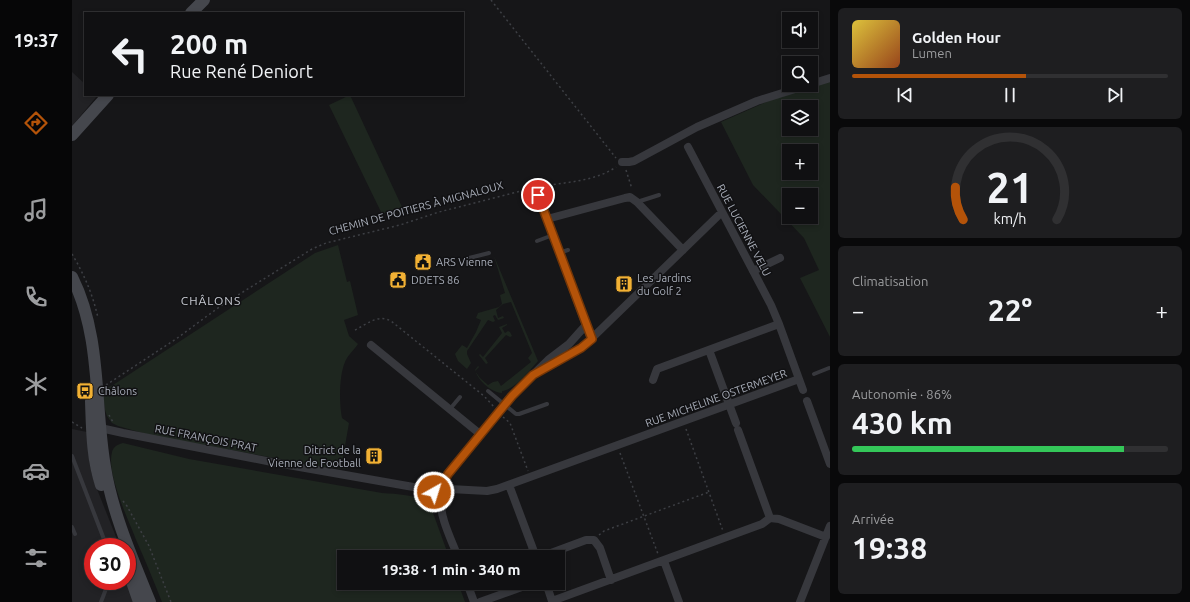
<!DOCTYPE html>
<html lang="fr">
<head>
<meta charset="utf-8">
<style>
  :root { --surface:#101012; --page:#1e1e20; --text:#f1f3f6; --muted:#9c9d9f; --line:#303032; --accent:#b45309 }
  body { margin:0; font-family:Ubuntu,sans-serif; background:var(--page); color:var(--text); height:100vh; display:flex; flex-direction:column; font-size:15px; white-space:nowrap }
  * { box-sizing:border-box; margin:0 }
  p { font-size:13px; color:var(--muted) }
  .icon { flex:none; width:22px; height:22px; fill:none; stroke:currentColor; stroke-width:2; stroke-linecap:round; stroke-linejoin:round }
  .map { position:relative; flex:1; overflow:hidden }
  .sheet { display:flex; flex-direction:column; gap:8px; padding:8px; background:#09090a; width:360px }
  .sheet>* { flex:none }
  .hud { position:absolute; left:12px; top:12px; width:380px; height:84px; border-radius:0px; box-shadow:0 2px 6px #0003,0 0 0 1px var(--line); background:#101012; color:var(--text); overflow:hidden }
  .buttons { position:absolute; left:710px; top:12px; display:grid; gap:8px }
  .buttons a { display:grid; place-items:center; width:36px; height:36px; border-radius:0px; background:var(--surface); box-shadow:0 2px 6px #0003,0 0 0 1px var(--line); font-size:20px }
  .speed { position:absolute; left:12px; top:538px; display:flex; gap:8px; font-size:20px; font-weight:700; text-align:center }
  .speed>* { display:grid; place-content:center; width:52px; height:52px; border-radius:50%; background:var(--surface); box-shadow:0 2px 6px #0003,0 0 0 1px var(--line); line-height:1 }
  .speed .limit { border:6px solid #d22; background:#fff; color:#111 }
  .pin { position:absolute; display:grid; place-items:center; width:34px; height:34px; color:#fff; margin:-17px; border:2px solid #fff; border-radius:50%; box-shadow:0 1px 4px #0007 }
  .me { position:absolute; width:44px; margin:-22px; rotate:39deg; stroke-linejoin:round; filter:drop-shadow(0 0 3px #0008) }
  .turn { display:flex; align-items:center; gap:14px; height:84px; padding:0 20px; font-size:18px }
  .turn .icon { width:52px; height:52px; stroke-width:2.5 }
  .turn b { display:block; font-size:28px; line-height:34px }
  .big { font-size:30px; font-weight:700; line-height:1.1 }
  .sheet .tile { flex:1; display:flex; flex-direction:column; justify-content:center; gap:6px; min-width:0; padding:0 14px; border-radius:6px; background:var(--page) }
  .sheet .dial { align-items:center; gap:0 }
  .dial svg { height:104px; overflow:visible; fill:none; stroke:var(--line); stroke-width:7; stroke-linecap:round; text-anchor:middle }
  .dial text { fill:var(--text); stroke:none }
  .song { display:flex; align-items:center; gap:12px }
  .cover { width:48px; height:48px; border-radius:6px; background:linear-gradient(135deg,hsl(50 70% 55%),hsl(20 70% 35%)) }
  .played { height:4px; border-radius:2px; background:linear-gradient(90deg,var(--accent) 55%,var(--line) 55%) }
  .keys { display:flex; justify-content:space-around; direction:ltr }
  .heat { display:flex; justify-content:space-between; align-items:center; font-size:22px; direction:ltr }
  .charge { height:6px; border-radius:3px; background:linear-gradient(90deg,#34c759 86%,var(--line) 0) }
  .trip { position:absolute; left:265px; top:550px; width:228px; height:40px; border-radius:0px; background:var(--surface); box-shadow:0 2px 6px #0003,0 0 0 1px var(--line); font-weight:700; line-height:40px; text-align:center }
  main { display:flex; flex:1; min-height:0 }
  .tabs { display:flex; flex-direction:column; width:72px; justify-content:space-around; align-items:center; background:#060607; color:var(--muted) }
  .tabs .icon { width:28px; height:28px }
  .tabs .active { color:var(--accent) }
  .tabs b { font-size:18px; color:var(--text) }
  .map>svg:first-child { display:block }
  .built { fill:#222225 }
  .green { fill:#1e261f; fill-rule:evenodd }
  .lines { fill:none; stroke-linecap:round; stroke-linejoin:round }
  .path { stroke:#3d3f44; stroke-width:1.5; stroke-dasharray:2 3; stroke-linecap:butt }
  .lane { stroke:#37383d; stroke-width:4 }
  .street { stroke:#37383d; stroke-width:8 }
  .secondary { stroke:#45474d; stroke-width:12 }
  .route-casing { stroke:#753606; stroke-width:10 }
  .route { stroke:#b45309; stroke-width:7 }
  .labels { text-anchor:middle; stroke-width:3; stroke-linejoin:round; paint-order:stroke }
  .street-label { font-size:11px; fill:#a8adb8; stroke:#111113 }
  .poi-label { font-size:11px; fill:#a8adb8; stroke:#111113; text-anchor:start }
  .neighbourhood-label { font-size:12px; letter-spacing:1px; fill:#c9ccd4; stroke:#111113 }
</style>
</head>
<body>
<main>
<nav class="tabs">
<b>19:37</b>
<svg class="icon active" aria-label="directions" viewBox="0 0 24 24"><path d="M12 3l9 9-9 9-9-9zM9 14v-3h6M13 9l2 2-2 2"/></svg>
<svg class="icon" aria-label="music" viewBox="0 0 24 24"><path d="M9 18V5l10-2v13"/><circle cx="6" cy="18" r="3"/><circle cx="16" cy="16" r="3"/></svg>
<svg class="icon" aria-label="phone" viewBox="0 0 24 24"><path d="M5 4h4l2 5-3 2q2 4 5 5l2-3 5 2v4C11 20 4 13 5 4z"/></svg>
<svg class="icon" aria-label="climate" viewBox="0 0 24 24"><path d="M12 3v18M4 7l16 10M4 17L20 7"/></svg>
<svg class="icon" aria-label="car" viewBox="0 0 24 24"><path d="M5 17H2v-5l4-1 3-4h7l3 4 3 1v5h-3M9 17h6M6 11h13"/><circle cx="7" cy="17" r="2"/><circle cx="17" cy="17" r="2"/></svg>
<svg class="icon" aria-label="filters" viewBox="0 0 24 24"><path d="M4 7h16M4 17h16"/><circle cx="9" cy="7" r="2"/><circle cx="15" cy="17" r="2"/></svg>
</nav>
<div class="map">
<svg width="758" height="602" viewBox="0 0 758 602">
  <rect width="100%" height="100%" fill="#161618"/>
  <!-- built -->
  <path class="built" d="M0,72L13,84V95L25,96L0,126Z
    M0,429L15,432L18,466L21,479L48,547H21V581H55L68,602H0Z"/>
  <!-- green -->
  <path class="green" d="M758,80V337L728,278L747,270L732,238L681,185L649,122L703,98ZM717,107H739V129H717ZM717,151H739V173H717ZM717,195H739V217H717Z
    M278,95L330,207L310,214L257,105Z
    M266,245L275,282L278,281L286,315L272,320L277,336L286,344C282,350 275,356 273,362C267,376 267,403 270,418L277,423L270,463L276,464V469L258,468L81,436L46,426L40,423L35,416L33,410L31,393C32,388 37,387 41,385L243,253Z
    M422,256L466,361C457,371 444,389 430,391V393C419,392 406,381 403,370L406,366L407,367L403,371L408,378L416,385L421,382L426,381L429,386L459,362L456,358L460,353L439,302L431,304L424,310L426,318L431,316L432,318L426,320L423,315L421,316L423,321L421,322L416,320L395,351V354L399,363L395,369L386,361L383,354L390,345L395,348L404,332L409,320L404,318L406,313L427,307L430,304L428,295L433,293Z
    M435,324V325L430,328L433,333L436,331L438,332L440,336L438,337L434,335L413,358L416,363L414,364L407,355L408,354L411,357L430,333L427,327Z
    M51,443L117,459L310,493C326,494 342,495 357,502L377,557H272V583H386L393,602H90C82,582 74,562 65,542C57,521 34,474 40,452C41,447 46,444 51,443Z"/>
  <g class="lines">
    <!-- path -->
    <path class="path" d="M419,0L544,158
      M554,170L560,189
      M467,187C492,182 522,182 544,167
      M0,254C12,274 21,295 26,318
      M283,330C295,324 306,314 319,321L412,396L422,407
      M34,385L104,339L150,305L240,249L254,243L328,225L367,212L461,188
      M37,415L41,422
      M431,417L438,423L456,471
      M0,422L10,428
      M614,429L651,531
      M548,453L586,554
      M51,501L55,506L77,546L99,602
      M527,535L532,531L637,492"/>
    <!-- lane -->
    <path class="lane" d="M565,202L587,195
      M465,241L481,235
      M487,253L496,250
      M397,258L417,253
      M742,374L757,368
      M416,391L444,414H447L475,404
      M378,409L388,397
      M0,456L35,547
      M0,527L3,534
      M440,557L461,549
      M29,602L37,581"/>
    <!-- street -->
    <path class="street" d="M739,84L758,78
      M616,147L699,305L707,324
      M550,162H557L562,161L625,127L685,101L736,85
      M466,195L519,339
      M475,219L553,198L558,197L565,202L611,250
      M681,271L708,258
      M299,345L408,434
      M637,350L664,423
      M461,375L509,348L519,339L650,212
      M581,380L585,369L707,324L731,390
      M735,401L758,464
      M24,427L51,433L205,463L347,488L362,490
      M666,430L698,518L707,519L754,537
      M362 491a8 8 0 1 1 16 0a8 8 0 1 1-16 0Z
      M371,483L376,474L439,396L476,360L497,344L514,325
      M437,485L464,557
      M378,489L415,491L425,489L727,379
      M369,499C367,516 380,541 386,557
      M479,553L514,540H522L528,548L539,580
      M592,561L607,602
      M395,583L402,602
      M475,586L480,601L690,524L698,518
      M408,602L461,583
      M728,602L758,526"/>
    <!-- secondary -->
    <path class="secondary" d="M119,13L132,0
      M0,135L36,95
      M0,277C30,337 22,404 33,467C40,512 61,560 78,602
      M19,401C20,429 20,458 29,485
      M56,561L59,579L67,602"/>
  </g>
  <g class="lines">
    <defs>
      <path id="route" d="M362,492L364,486L371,483L376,474L440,396L461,375L509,348L520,339L466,195"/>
    </defs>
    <!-- route casing -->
    <use href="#route" class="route-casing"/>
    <!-- route -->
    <use href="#route" class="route"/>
  </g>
  <!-- icons -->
  <defs>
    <symbol id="civic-square" viewBox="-11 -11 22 22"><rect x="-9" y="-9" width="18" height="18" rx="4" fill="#f2b134" stroke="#111113"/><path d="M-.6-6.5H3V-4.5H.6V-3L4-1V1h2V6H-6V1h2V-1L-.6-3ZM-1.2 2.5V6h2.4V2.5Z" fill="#111"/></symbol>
    <symbol id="building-square" viewBox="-11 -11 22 22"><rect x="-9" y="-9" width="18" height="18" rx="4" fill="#f2b134" stroke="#111113"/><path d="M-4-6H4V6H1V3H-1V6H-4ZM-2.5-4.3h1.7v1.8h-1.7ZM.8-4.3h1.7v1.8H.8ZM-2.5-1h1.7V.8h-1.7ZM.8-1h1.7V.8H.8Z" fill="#111"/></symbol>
    <symbol id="bus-square" viewBox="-11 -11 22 22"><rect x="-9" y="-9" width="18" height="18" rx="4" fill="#f2b134" stroke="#111113"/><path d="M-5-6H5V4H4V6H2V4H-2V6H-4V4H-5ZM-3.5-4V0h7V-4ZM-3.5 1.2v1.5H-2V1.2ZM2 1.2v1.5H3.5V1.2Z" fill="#111"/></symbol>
  </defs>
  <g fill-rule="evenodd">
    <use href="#civic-square" x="341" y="252" width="20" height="20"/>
    <use href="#civic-square" x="316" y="270" width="20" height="20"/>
    <use href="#building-square" x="542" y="274" width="20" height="20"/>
    <use href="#bus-square" x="3" y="381" width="20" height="20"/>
    <use href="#building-square" x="292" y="446" width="20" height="20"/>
  </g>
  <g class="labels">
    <!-- street labels -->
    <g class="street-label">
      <text transform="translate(344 208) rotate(-15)" y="4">CHEMIN DE POITIERS À MIGNALOUX</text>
      <text transform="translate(672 230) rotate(62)" y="4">RUE LUCIENNE VELU</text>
      <text transform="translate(644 398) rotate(-20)" y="4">RUE MICHELINE OSTERMEYER</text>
      <text transform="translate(134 438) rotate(11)" y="4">RUE FRANÇOIS PRAT</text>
    </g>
    <!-- poi labels -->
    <g class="poi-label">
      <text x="364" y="266">ARS Vienne</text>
      <text x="565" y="282">Les Jardins<tspan x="565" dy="13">du Golf 2</tspan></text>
      <text x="339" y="284">DDETS 86</text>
      <text x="26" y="395">Châlons</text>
      <text x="289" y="454" text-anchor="end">Ditrict de la<tspan x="289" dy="13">Vienne de Football</tspan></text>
    </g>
    <!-- neighbourhood labels -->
    <g class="neighbourhood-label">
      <text x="139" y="305">CHÂLONS</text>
    </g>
  </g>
</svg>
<div class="buttons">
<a><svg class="icon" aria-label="sound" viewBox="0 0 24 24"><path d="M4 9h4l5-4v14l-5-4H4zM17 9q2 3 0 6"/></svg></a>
<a><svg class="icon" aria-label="search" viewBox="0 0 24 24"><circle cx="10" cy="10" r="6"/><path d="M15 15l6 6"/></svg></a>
<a><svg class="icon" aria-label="layers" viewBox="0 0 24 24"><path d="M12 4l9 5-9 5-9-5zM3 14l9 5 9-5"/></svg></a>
<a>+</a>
<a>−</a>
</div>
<div class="speed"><div class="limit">30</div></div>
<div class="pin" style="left:466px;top:195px;background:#d93025"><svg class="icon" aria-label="arrive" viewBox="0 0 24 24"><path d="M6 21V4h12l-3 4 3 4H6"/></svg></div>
<svg class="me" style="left:362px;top:492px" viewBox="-20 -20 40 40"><circle r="17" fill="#b45309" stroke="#fff" stroke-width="3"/><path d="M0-11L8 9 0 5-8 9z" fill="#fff"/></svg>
<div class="trip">19:38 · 1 min · 340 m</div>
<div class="hud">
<div class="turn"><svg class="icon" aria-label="left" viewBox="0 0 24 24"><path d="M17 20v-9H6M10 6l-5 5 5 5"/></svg><div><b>200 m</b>Rue René Deniort</div></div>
</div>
</div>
<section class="sheet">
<div class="tile">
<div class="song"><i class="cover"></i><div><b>Golden Hour</b><p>Lumen</p></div></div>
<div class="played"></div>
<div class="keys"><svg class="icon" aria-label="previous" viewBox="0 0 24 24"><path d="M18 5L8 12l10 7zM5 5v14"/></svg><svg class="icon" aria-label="pause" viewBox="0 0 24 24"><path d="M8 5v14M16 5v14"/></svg><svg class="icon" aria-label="next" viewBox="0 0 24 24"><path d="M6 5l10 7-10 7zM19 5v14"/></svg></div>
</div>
<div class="tile dial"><svg viewBox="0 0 100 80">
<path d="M14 69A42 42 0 1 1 86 69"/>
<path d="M14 69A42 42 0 0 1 8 44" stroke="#b45309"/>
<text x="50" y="56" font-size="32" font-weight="700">21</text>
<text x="50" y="72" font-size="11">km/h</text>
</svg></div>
<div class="tile"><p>Climatisation</p>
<div class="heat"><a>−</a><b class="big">22°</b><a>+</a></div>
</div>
<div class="tile"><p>Autonomie · 86%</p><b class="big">430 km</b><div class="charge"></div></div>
<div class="tile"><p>Arrivée</p><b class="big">19:38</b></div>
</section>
</main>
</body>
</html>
